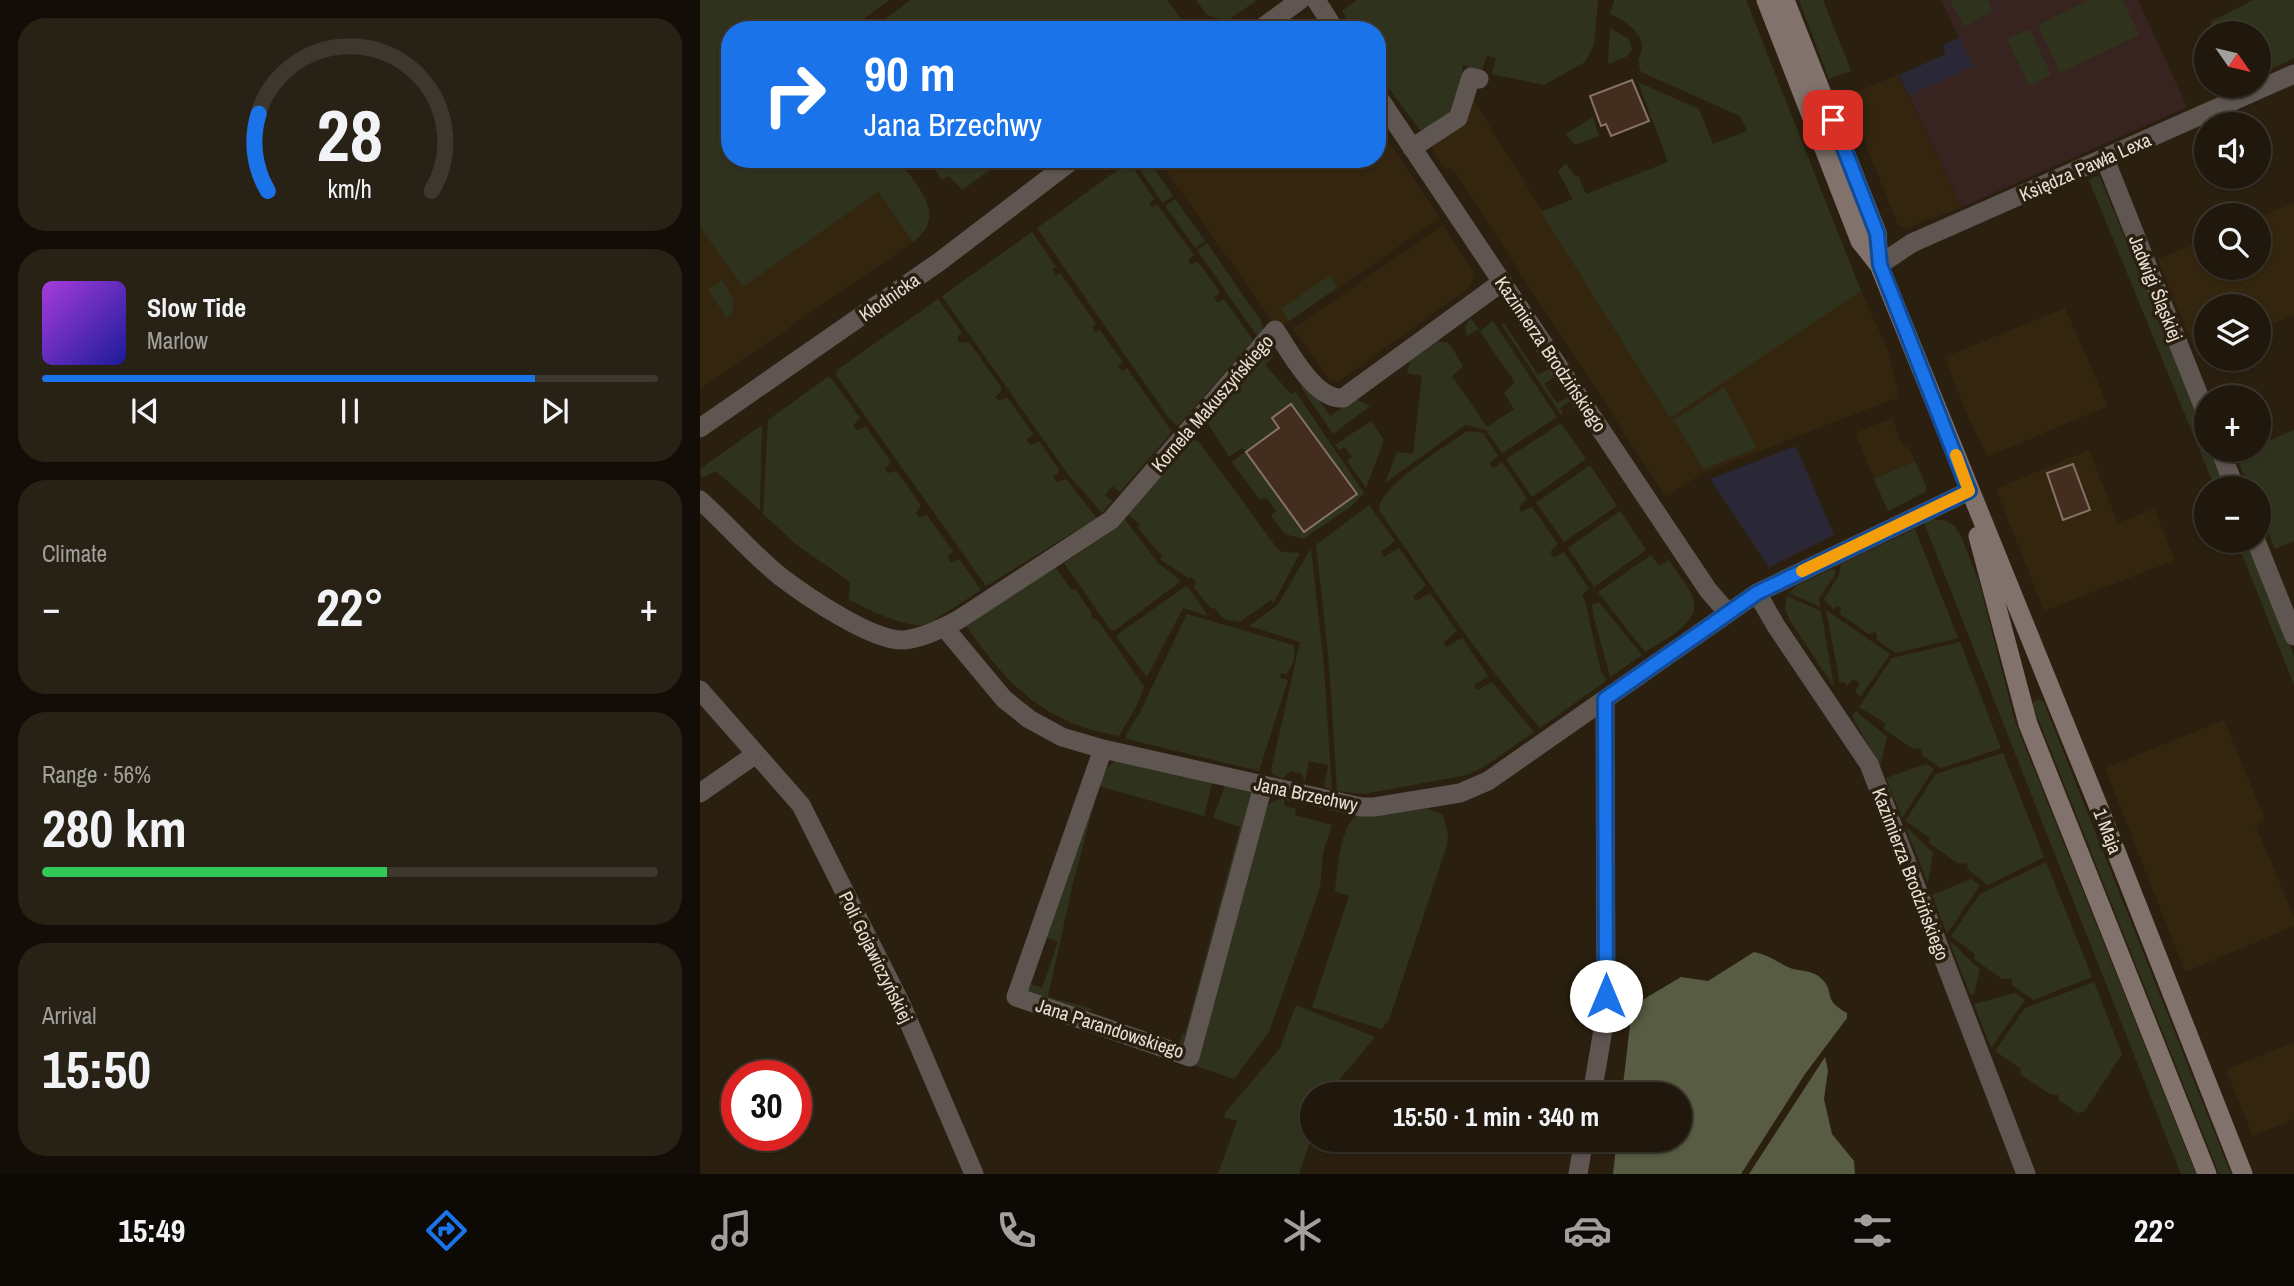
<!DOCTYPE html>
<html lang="en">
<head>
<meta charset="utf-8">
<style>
  :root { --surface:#20180c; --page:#282115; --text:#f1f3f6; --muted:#a2a09d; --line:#3d372d; --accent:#1a73e8 }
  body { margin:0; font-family:"Archivo Narrow",sans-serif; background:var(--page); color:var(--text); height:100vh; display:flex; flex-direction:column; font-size:26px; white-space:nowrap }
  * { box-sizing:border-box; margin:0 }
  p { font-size:23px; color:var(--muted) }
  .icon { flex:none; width:38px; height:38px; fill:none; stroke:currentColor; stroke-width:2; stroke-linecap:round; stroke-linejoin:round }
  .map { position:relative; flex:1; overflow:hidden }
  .details { display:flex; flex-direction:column; gap:18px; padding:18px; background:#120d07; width:700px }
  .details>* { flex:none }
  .top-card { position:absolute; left:21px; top:21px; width:665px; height:147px; border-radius:28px; box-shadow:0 2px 5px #0004,0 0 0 2px var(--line); background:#1a73e8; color:#fff; overflow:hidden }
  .needle { width:46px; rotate:124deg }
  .tools { position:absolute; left:1494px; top:21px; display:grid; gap:14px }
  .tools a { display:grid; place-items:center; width:77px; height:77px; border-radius:50%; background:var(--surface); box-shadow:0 2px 5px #0004,0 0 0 2px var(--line); font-size:35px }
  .speed { position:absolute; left:21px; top:1060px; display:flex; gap:14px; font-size:35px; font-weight:700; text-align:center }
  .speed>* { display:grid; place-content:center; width:91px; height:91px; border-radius:50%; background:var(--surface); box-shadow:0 2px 5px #0004,0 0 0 2px var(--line); line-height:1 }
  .speed .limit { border:10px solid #d22; background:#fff; color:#111 }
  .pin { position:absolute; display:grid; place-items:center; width:60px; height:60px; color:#fff; margin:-30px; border-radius:14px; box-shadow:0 4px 10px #0006 }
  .me { position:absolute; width:77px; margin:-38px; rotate:0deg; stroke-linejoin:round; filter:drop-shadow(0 0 5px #0008) }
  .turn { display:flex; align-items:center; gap:24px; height:147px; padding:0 28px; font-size:32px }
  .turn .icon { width:91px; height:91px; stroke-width:2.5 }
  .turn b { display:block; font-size:49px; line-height:60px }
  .big { font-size:52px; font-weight:700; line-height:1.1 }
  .details .card { flex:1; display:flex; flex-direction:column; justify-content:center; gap:10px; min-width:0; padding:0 24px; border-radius:28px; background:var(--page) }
  .details .dial { align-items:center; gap:0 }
  .dial svg { height:182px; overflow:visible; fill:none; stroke:var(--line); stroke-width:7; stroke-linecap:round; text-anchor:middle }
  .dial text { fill:var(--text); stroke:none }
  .song { display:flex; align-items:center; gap:21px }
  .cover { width:84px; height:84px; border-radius:10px; background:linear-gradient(135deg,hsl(280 70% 55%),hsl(240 70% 35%)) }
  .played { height:7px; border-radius:4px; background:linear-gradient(90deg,var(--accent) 80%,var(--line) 80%) }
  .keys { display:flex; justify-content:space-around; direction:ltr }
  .heat { display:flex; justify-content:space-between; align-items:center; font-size:38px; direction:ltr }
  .charge { height:10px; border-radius:5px; background:linear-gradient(90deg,#34c759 56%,var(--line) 0) }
  .trip { position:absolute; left:600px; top:1082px; width:392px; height:70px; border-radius:35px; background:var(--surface); box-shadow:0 2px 5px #0004,0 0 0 2px var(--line); font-weight:700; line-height:70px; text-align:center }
  .dock { display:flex; height:112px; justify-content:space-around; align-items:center; background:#0d0a05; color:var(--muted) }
  .dock .icon { width:49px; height:49px }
  .dock .on { color:var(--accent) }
  .dock b { font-size:32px; color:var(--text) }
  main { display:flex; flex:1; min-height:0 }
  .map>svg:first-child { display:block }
  .built { fill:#34250f }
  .industrial { fill:#2a2737 }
  .education { fill:#372420 }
  .green { fill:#2f331e }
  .forest { fill:#575c43 }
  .building { fill:#432d1f; stroke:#867266; stroke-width:2 }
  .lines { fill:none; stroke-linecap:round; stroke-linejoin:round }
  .minor { stroke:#5f5551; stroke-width:19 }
  .tertiary { stroke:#5f5551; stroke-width:19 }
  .secondary { stroke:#81726b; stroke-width:19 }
  .route-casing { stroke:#114b97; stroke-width:18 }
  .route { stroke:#1a73e8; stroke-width:12 }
  .slow { stroke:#f59e0b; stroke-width:12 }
  .labels { text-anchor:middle; stroke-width:7; stroke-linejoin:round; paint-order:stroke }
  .street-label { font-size:19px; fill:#e6dfd5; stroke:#2b2010 }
</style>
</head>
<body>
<main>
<section class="details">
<div class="card dial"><svg viewBox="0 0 100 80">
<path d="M14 69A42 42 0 1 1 86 69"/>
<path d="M14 69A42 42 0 0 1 10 35" stroke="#1a73e8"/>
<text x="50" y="56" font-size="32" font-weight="700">28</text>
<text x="50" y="72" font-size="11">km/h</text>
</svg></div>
<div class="card">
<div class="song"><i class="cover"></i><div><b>Slow Tide</b><p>Marlow</p></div></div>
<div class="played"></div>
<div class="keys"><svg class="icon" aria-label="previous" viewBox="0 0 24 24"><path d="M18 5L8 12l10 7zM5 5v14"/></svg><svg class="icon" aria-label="pause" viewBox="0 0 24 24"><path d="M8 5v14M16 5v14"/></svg><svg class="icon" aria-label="next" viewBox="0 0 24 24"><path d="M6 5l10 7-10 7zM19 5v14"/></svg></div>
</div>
<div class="card"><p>Climate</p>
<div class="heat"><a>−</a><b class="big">22°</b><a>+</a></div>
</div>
<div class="card"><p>Range · 56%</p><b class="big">280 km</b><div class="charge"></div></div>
<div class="card"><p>Arrival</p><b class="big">15:50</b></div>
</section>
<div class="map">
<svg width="1594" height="1174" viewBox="0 0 1594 1174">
  <rect width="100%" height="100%" fill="#2b2010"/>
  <!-- built -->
  <path class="built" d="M1198,75L1262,207L1206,228L1198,225L1162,135L1147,119L1138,99Z
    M773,99L970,418L1161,291L1188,350L1199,397L1003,473L966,497L754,171L743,166L729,143Z
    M677,125L740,218L578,329L458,159H677Z
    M178,192L213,242L0,389V227L43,287Z
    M1594,203V315L1559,329V306H1507V351L1497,355L1458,259L1507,239V268H1559V217Z
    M743,225L773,270L774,278L770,287L639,381L630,380L593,329Z
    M1365,308L1408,406L1287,457L1263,405L1245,357Z
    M1192,418L1203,447L1208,446L1215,461L1174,479L1155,433Z
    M1389,450L1418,523L1454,509L1475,560L1344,611L1296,489Z
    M1524,720L1565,819L1555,824L1594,917V926L1485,972L1405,768Z
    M1594,1042V1119L1553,1136L1526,1070Z"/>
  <!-- industrial -->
  <path class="industrial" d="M1260,37L1274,66L1209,96L1199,75L1246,54L1243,45Z
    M1096,446L1134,535L1069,567L1010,479Z"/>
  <!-- education -->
  <path class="education" d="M1241,0H1438L1487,107L1262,207L1209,96L1273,66Z"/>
  <!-- green -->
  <path class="green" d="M0,0H189L149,30H30V159H199C217,188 249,215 213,242L178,192L43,287L0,227Z
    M211,0H467L489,30H170Z
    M496,0H557L527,21L507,15Z
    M657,0H898L894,45L885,62L844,85L792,74L796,58L787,55L781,74L763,64L762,76L745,123L724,136L677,72V30H654L642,11Z
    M914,0H1046L1161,291L970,418L841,212L873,199L858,172L866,163L875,177L878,176L886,194L968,162L938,82L999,109L1013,144L1047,131L1040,116L941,72L938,60C951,37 929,23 910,14Z
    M1099,0H1123L1151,71L1129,79Z
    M1250,0H1287L1293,11L1264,27Z
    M1389,0H1423L1439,35L1360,73L1338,25Z
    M1553,0H1594V58L1559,75V33H1515L1510,22Z
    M910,28L929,39L932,50L926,57L908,64Z
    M1330,29L1351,75L1329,86L1307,39Z
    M893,117L899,136L875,145L866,134Z
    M228,159H305L262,190L249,176L242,180Z
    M432,159H448L473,196L463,203Z
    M429,162L454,199L449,203L452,207L457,204L494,255L488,260L491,265L497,261L520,292L514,298L518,303L524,299L553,340L478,426L468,417L337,228Z
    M1399,175L1507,439V450H1511L1527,488H1515L1389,180Z
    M475,199L505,241L495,248L465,206Z
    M332,232L356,267L352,269L356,275L360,273L396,324L392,327L395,332L400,330L423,362L418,365L422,371L427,368L472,432L420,492L412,486L405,495L412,501L402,513L367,473L242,296Z
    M507,243L561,321L563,330L557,336L497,250Z
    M630,275L638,287L589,321L581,309Z
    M22,280L34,299L33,313L27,318L8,290Z
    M238,299L262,333L257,338L260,343L269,342L301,387V392L295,397L299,401L307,397L333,434L326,440L330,445L339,441L360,471L353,477L357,482L366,479L397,518L286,586L136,375L137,370Z
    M770,317L780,331L793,321L857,417L802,453L786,430L765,425L685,483L697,452L713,454L722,376L707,373L710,361L736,341L749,343L763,366L752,376L787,427L814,409L804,393L815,382L778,329L767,336L765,327Z
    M804,323L838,375L849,369L854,377L844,384L857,403L868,397L870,401L860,408L863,413L861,415L802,325Z
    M574,355L565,365L591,394L595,391L664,493L649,508L603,539L585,534L571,516L576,511L566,497L560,500L532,462L546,451L542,448L529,457L508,424V418L563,356Z
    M128,377L132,379L160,418L153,425L156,430L166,427L191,462L185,469L188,473L197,471L221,506L216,513L220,518L227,515L253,551L247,557L251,562L259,559L281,590L228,624C207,630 169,609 149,600L150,582L97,545L63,514L68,420Z
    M607,383L630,416L655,399L670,406L633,434L601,387Z
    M1024,387L1057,448L1003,469L974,420Z
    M671,421L684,440L666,488L647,461L652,457L645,447L639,450L635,445Z
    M861,423L886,459L832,497L806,459Z
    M62,425L60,510L16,471L2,478L0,469Z
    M1594,430V541L1575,549L1559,511V488H1550L1535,455L1547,450H1559V445Z
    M767,431L783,433L798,456L789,463L793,468L802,462L827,498L819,507L821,512L832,507L858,544L850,552L854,557L864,552L889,589L882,595L885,601L901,672L907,680L840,728C780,660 730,584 679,510C677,488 748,445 767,431Z
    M492,439L500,443L576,547L582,552L600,553L574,602L571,600L540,622L524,619L514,608H510L494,587L496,582L492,577L488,578L460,559L462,556L438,528L440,525L427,513Z
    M1215,461L1226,486L1225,492L1188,511L1174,479Z
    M890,465L917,506L864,542L836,503Z
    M669,505L695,541L681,552L684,557L699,548L726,585L713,597L716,601L730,593L757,631L744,642L746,647L762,638L787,674L788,677L774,685L777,690L792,682L834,732L787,765L767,775L664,794L637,791L629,663L616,545Z
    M920,511L946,550L894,587L868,548Z
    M424,518L458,563L481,581L414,631L410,629L364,563L408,534Z
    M1226,518L1246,521L1255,526L1261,536L1279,582L1315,721L1496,1174H1481L1223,520Z
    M1215,529L1258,638L1196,653L1177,640V634L1174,632L1169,634L1140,614L1141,608L1137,606L1133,609L1124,599L1139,575L1141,564Z
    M1537,541H1548L1594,655V685Z
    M611,548L624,667L632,789L624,787L628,765L609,761L605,783L602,774L591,771L583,778L573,775L571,770L600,642L549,626L578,605Z
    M951,555L959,566L969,560C976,572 988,585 993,598C1002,623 962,641 945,652L898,592Z
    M355,567L372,590H376L392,614L391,617L398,621L444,686L439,701L419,736C342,723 307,684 264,623Z
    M1132,569L1135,570V575L1119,598L1120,607L1089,593L1097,585Z
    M484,587H488L508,616L483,608L447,677L417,638V635Z
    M1087,596L1121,611L1134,687L1089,619L1085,609Z
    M899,602L942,655L910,677L893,614L892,605Z
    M1126,610L1190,654L1161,696L1155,692L1160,683L1153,679L1147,686L1143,681L1140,683Z
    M487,614L593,645C597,653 593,668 586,674L581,673L580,678L588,680L559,771L427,739L426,734L439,714Z
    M1260,642L1301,748L1241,768L1222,755V749L1212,748L1184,729L1185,723L1159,707L1192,658Z
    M1339,699L1344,703L1531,1174H1519L1333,706L1334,701Z
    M1156,711L1187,737L1180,766L1152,716Z
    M1303,753L1344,857L1288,885L1267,869L1268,864L1257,863L1229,843L1230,838L1205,821L1236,774Z
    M415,761L513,779L504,816L399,786L372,887L348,997L393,1009L384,1014L333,997L326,989L328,983L342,988L358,942L344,936L404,771Z
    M1226,764L1234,769L1202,818L1186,778Z
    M526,783L550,791L553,796L484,1044L479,1046L482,1034H485L540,827L513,818Z
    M583,796L585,806L596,809L595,815L632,825L623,852L620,888L569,1032L534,1079L493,1065L568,805Z
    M723,807L743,815L748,833L747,845L689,1020L681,1029L612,1007L649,896L635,891C637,874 640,823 658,815C669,810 708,809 723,807Z
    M1205,826C1215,834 1222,844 1233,852L1228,884Z
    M1346,862L1392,977L1333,1000L1312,985V979H1302L1274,959L1275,954L1251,936L1280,894Z
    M1271,879L1280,885L1247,934L1232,895Z
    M1249,941C1261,949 1268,960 1280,969L1274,994H1270Z
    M1394,982L1422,1054L1384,1112L1378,1113L1359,1100L1358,1095L1348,1093L1320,1074L1321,1069L1295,1051L1325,1008Z
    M1315,993L1325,1000L1291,1048L1274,1004Z
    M596,1005L675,1037L633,1087L631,1086L628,1094H612V1136L599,1174H518L537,1121L524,1117L526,1112L580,1048Z"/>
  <!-- forest -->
  <path class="forest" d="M1054,952C1069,955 1077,962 1090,968C1100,972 1112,969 1122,979C1136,993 1121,999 1147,1013V1018L1105,1074L1041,1174H913L917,1139H980V1094H922L931,1016L939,1002L981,977L1008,981Z
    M1125,1057L1128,1071L1124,1099L1132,1134L1154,1161L1155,1174H1049Z"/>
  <!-- building -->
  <path class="building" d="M932,80L949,121L911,136L906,124L901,126L890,96Z
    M591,404L657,494L604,532L546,452L579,428L572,418Z
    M1373,464L1390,510L1363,520L1347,473Z"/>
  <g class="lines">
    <!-- minor -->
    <path class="minor" d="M616,0L635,30
      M677,95L1008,590L1027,612
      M712,148L758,118L771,77L779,79
      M1405,159L1507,416
      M1179,265L1212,243L1594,74
      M1520,450L1535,488
      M0,500C27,524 52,554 81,577C106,596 172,641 203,640C221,639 243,628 258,620L411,520L575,330C590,351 614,400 643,398L802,282
      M1556,541L1594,636
      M1057,593L1076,626L1169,764L1326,1174
      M244,627L304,699L329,719L362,737L403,749L661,807H674L760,793L788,781L1057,593L1269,491
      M0,690L101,805L201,1004L274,1174
      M403,749L316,997L490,1057L563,786
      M0,793L56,754
      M892,1094L906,1012L905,700
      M878,1174L884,1139"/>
    <!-- tertiary -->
    <path class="tertiary" d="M559,30L600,0
      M0,428L239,262L374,159"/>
    <!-- secondary -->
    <path class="secondary" d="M1066,0L1160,241L1179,265L1397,803L1543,1174
      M1085,0L1177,233L1179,265
      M1278,536L1328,724L1507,1174"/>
  </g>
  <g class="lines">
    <defs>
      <path id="route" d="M906,996L905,699L1057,593L1269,491L1180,265L1177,233L1133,120"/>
    </defs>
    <!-- route casing -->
    <use href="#route" class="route-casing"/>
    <!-- route -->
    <use href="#route" class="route"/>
    <!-- slow -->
    <path class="slow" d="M1102,571L1269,491L1256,455"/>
  </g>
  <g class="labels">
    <!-- street labels -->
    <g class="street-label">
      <text transform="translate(1385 167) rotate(-24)" y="7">Księdza Pawła Lexa</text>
      <text transform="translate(1456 288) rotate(68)" y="7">Jadwigi Śląskiej</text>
      <text transform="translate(189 297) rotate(-35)" y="7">Kłodnicka</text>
      <text transform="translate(851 354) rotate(56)" y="7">Kazimierza Brodzińskiego</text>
      <text transform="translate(512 403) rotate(-49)" y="7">Kornela Makuszyńskiego</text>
      <text transform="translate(606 794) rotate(12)" y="7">Jana Brzechwy</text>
      <text transform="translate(1408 831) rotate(69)" y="7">1 Maja</text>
      <text transform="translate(1211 874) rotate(69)" y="7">Kazimierza Brodzińskiego</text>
      <text transform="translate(176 957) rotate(64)" y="7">Poli Gojawiczyńskiej</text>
      <text transform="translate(410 1028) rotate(18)" y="7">Jana Parandowskiego</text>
    </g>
  </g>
</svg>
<div class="tools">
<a><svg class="needle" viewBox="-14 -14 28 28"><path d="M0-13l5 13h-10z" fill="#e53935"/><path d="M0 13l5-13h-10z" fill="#a2a09d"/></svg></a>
<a><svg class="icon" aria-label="sound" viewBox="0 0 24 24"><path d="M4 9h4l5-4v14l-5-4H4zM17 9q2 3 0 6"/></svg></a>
<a><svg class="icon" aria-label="search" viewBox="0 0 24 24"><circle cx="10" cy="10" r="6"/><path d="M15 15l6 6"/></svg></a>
<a><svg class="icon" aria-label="layers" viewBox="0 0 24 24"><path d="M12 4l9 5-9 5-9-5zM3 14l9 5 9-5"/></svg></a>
<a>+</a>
<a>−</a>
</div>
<div class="speed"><div class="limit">30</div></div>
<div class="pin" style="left:1133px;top:120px;background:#d93025"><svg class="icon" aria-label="arrive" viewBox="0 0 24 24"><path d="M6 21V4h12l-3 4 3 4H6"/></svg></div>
<svg class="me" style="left:906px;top:996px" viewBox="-20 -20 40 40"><circle r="19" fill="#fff"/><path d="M0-13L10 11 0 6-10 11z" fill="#1a73e8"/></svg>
<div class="trip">15:50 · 1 min · 340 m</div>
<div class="top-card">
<div class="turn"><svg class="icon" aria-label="right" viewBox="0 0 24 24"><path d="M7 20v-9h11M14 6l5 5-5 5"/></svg><div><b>90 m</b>Jana Brzechwy</div></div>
</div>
</div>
</main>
<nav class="dock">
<b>15:49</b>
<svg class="icon on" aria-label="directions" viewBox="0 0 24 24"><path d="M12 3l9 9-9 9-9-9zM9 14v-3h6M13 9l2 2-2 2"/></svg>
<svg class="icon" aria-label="music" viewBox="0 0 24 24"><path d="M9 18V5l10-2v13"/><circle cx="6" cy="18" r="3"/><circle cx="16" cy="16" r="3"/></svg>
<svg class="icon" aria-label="phone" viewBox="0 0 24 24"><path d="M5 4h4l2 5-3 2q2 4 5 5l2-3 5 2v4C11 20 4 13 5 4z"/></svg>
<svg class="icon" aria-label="climate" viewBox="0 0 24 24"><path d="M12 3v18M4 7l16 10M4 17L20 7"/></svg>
<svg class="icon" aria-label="car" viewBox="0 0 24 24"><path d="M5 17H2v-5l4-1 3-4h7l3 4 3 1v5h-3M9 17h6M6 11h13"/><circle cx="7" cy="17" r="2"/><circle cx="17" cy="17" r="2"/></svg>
<svg class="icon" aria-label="filters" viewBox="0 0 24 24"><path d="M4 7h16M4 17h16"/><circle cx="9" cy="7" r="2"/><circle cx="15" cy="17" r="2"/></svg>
<b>22°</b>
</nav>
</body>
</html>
